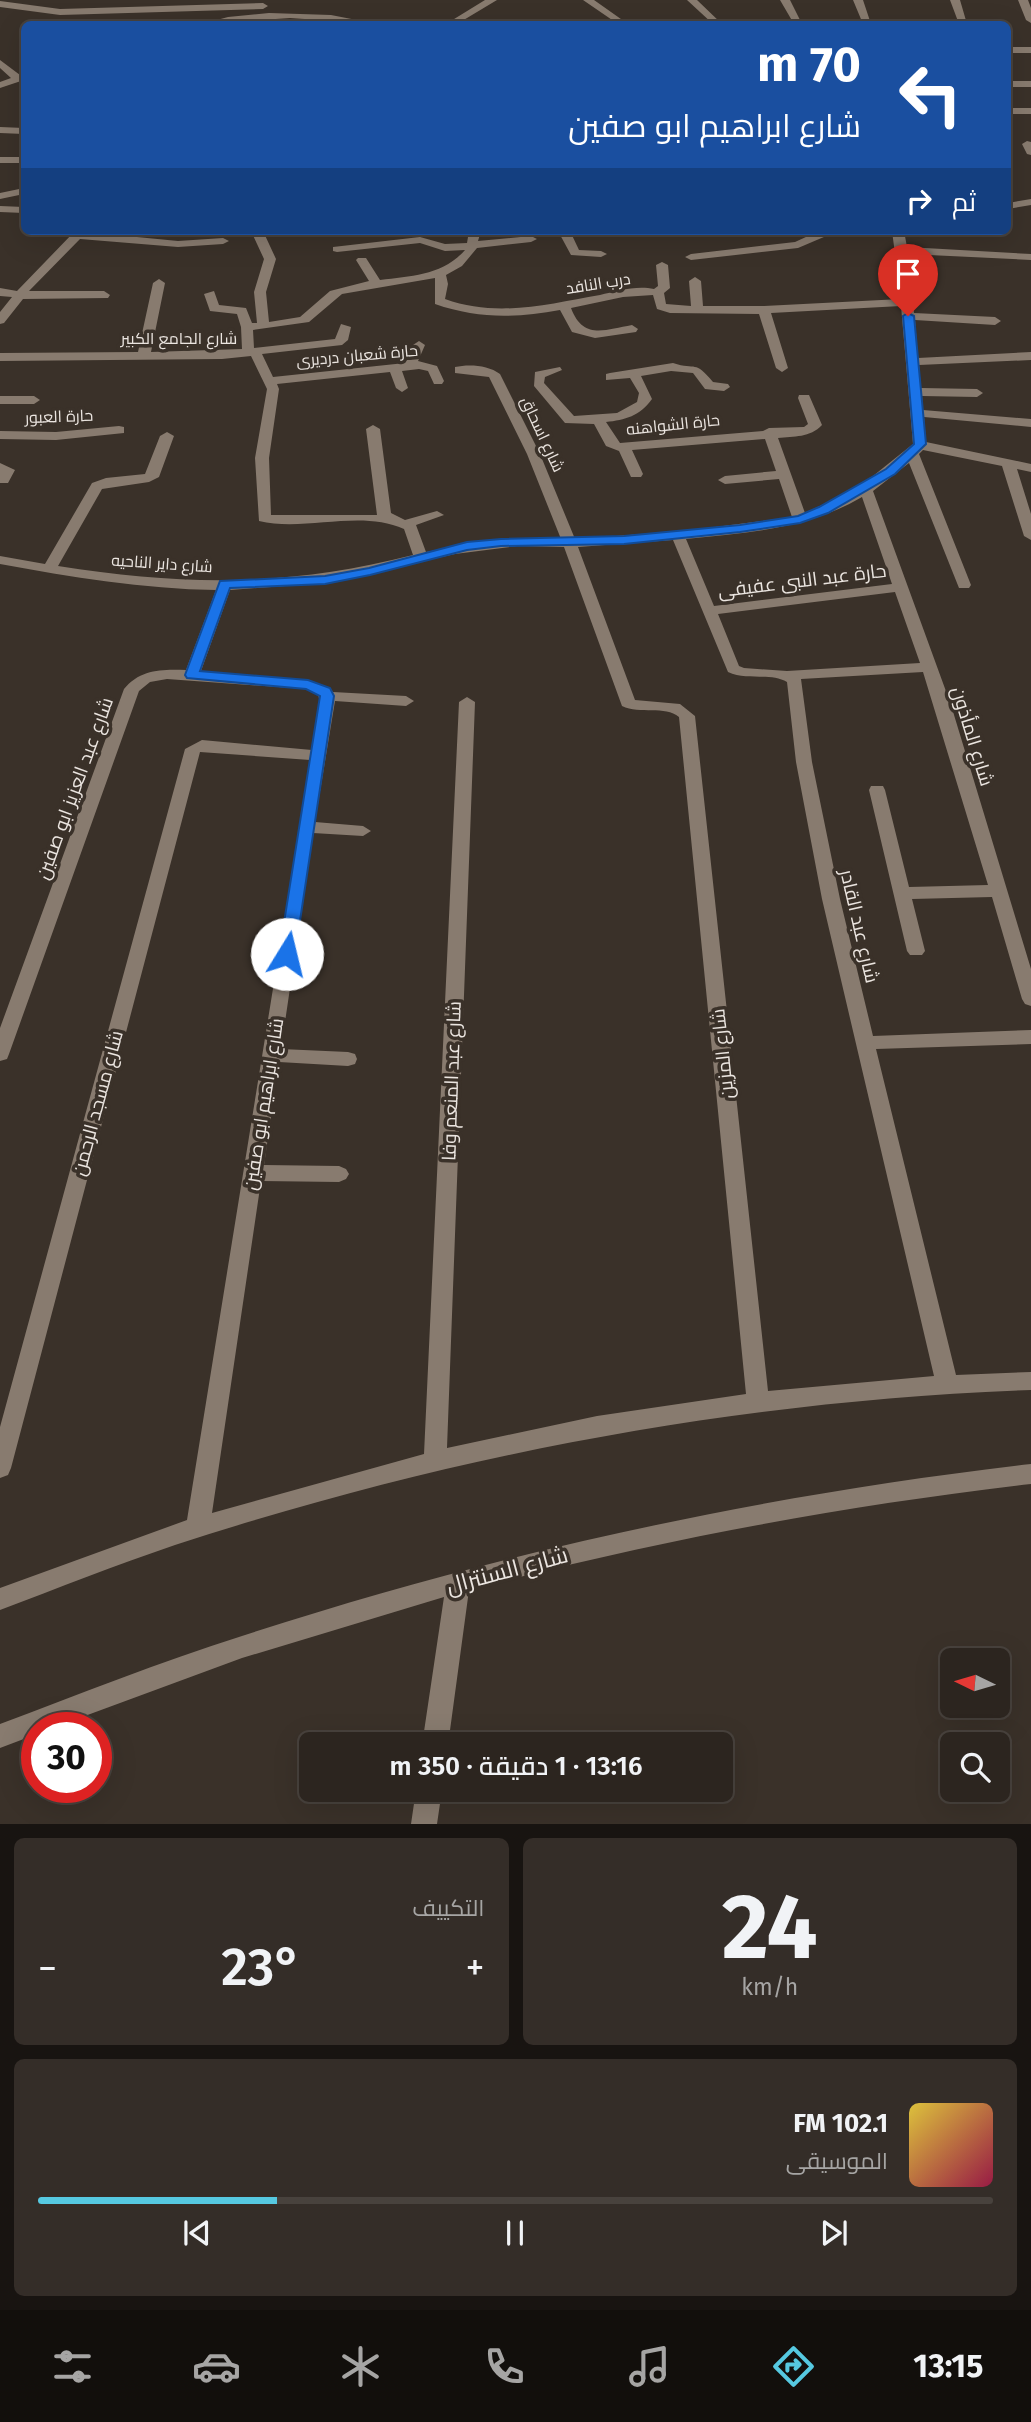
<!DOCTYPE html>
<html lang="ar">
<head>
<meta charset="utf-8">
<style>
  :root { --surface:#2c251f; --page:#342d28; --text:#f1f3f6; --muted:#a6a5a4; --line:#48423d; --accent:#56c9e1 }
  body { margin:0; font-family:"Fira Sans",Cairo,sans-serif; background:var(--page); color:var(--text); direction:rtl; height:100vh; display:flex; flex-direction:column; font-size:26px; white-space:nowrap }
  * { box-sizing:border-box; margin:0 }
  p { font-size:23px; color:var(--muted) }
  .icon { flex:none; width:38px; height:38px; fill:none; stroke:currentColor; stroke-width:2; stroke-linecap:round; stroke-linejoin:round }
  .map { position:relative; height:1824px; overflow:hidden; direction:ltr }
  .panel { display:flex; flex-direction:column; gap:14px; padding:14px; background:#181411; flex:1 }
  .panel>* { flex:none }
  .top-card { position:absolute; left:21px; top:21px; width:990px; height:214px; border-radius:10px; box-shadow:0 7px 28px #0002,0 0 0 2px var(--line); direction:rtl; background:#1a4fa0; color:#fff; overflow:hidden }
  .needle { width:46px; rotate:275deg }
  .tools { position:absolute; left:940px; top:1648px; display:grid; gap:14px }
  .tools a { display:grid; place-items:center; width:70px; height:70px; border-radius:10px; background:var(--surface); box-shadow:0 7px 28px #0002,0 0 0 2px var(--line); font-size:35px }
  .speed { position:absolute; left:21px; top:1712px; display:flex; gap:14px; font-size:35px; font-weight:700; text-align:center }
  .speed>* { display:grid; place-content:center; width:91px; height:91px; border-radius:50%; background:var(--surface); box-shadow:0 7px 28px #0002,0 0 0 2px var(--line); line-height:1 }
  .speed .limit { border:10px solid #d22; background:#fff; color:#111 }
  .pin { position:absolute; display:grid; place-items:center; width:60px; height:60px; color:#fff; margin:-72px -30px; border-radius:50% 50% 50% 0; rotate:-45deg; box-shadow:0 0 7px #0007 }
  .pin .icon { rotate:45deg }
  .me { position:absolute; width:77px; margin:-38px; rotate:9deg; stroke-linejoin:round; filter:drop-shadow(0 0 5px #0008) }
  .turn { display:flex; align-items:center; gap:24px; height:147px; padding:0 35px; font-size:32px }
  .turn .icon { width:91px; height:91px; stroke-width:2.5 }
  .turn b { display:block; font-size:49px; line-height:60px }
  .then { display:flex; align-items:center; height:66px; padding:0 35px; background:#0003; gap:14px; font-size:26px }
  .big { font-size:52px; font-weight:600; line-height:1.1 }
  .panel .widget { flex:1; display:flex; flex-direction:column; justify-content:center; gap:10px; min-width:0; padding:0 24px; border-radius:10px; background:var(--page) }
  .panel .dial { align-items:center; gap:0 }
  .dial b { font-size:91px; line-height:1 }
  .song { display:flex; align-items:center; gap:21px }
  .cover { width:84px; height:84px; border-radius:10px; background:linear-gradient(135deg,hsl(50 70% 55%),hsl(340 70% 35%)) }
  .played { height:7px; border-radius:4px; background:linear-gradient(90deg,var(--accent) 25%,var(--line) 25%) }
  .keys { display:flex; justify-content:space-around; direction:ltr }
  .heat { display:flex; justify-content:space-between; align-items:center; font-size:38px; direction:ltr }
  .panel .tiles { flex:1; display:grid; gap:14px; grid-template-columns:1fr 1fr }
  .widget:last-child { grid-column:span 2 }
  .trip { position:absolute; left:299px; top:1732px; width:434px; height:70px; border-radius:10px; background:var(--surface); box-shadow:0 7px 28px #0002,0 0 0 2px var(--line); font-weight:600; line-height:70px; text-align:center; direction:rtl }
  .menu { display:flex; height:112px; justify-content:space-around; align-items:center; background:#120f0c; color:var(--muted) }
  .menu .icon { width:49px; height:49px }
  .menu .active { color:var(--accent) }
  .menu b { font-size:32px; color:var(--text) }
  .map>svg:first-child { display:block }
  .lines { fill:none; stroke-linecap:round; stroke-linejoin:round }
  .minor { fill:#887b6f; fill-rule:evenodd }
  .route { fill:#1a73e8; stroke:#114b97; stroke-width:2 }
  .labels { text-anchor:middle; stroke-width:7; stroke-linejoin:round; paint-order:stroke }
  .far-street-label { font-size:16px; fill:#ebe5e0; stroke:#3a3129 }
  .street-label { font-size:19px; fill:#ebe5e0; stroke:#3a3129 }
  .near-street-label { font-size:23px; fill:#ebe5e0; stroke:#3a3129 }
</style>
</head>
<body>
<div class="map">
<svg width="1031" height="1824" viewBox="0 0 1031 1824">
  <rect width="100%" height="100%" fill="#3a3129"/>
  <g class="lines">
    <!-- minor -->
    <path class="minor" d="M485,0H497L457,24H446Z
      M583,0H594L628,24H618Z
      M687,0H697L722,24H713Z
      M780,0H790L802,24H794Z
      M853,0H863L871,24H863Z
      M950,0H960L967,24H959Z
      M1018,0H1028L1031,8V23L1026,20Z
      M0,1L60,9L263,3L268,6L263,9L60,15L0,7Z
      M269,13L331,15L377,24L290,18L202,24L228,17Z
      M1008,47H1031V53H1008Z
      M0,60L20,75L24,74V80L0,88V82L11,78L0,68Z
      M1008,81H1031V87H1008Z
      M1008,108H1031V114H1008Z
      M0,127L24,128V134L0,133Z
      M1027,141L1031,142V155L1027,154L1022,144Z
      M0,157H24V163H0Z
      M24,188V194L0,199V193Z
      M1031,199V205L1008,209V203Z
      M0,206L24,207V213L0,212Z
      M75,231L178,241L223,238L229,241L223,244L178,247L80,239L29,291H104L110,295L108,298L23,299L4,323L0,324V312L12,297L0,296V288L17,291Z
      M251,231H263L276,259L266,292L269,322L300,317L330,291L369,281L356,260L358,258H366L380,280C412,276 443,275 465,250L445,251L420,243L337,252L333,251V247L420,237L445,244L467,243L469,231H481L478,241L531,236L537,239L531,242L477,248L462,266L446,275L448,284L445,299C498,318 548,304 600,295C616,291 637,285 654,289L658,286L656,265L662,262L668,265L670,288L664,293L666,304L691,306L689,281L695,277L701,281L703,306H764L901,299L892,231H904L907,247L1031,254V260L908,254L914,313L995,317L1001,321L995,325L915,320L918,358L1031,352V360L919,365L921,388L977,389L983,393L977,397L922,396L923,410L1031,419V427L924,417L926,442L1031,464V472L1017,469L1031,514V540L1024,536L1002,466L923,450L919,454L971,585L969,588H959L909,463L873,491L951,705L1031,969V1006L1025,1004L1022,999L992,897L912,899L925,951L922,955H910L907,951L869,790L871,786H883L885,790L909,887L988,885L923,672L801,679L812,762L840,899L873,1036L1031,1030V1044L876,1049L956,1375L1031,1372V1390C736,1401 455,1454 175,1545C116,1565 58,1588 0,1610V1588L187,1520L310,760L200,752L11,1468L8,1475L0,1478V1427L185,749L202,740L312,750L320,703L318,694L306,689L167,679L150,682L139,691L9,1054L7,1059L0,1061V1028L124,689C140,669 163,669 186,670L216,590C143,589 71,577 0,564V556L45,564L92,483L106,478L145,474L160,436L167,432L174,436L159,477L149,482L102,489L58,566C186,586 287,587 413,555L404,529C360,509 305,532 259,521L255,458L267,389L251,356L222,359L0,361V353L138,352L153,283L159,279L165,283L151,352L242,349L241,327L237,314L210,311L204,294L214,291L219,305L246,308L252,323H257L254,292L264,259ZM435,278V304C478,319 516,318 560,310L572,332L595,338L636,332L638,329L632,325C604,330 583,340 571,308L623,297L653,295L657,309L670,313L759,314L776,368L782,372L788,368L771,313L901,306L913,444L858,488L805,513L778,438C794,436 810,438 822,425L809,395H799L798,398L808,424L804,427L769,428L763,431L620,443L606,422C625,420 640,416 652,399L641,376L671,371L693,373L705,389L724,391L730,387L728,384L713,382C694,359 697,371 673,363L610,373L606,374V380L630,378L639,393L637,402L617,413L574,416L544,383L545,377L562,370L560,367L535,372L534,386L565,423L594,424L606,446L619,451L631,477H641L643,474L632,450L765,439L776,471L725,476L718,480L725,484L779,479L792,517L684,531L575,539L540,454L500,374C488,365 469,364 455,367V373L489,377L527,454L561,539H498L426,552L416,525L444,515L437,511L405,520L391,513L380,429L373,425L366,429L377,515H271L269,458L279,389L277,384L390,372L396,388L402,392L408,388L402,371L419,369L428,371L434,384H442L444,381L437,366L418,361L425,345L419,341L413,345L405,363L273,377L262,354L342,345L348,340L351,327L341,324L335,339L254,348L253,330L309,322L342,294ZM862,497L892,584L714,606L686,539C747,533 808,529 862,497ZM673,540L728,672C747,681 771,672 787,682L796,762L822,899L934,1376L768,1391L695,716L680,704L635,700L578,547ZM517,546L564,547L622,706C640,715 665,705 679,717L746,1394L597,1416L447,1448L475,702L467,697L459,702L424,1454L212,1513L261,1181L339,1182L346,1179L349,1174L346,1169L339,1166L264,1165L279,1062L348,1066L355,1064L357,1059L355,1054L348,1052L281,1049L313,833L363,836L371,831L363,826L315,822L335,701L406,706L414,701L406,696L333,692L330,688L308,680L201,671L230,590L327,583L455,554ZM895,592L920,663L787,671L744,668L739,666L718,614Z
      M558,231H570L579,250L601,251L607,254L601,257L571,255Z
      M819,231H838L798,248L691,260L685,257L691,254L795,242Z
      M0,396H34L40,400L34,404H0Z
      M119,426L124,427V433L56,440L0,439V431L56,432Z
      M0,463L15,470L8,483H0Z
      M1031,1464V1484C841,1506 654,1541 469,1590L448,1745H422L444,1597L242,1658L55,1727H37V1734L0,1748V1724C80,1694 160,1662 242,1636C499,1552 762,1495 1031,1464Z
      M416,1790H442L437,1824H411Z"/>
  </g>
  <!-- route -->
  <path class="route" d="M908,313L914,316L926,444L895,474L828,513L800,523L740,532L624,544L501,546L467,550L370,575L325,584L230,588L200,671L308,680L330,688L334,696L295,954L287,959L281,958L279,954L320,696L306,689L187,678L185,675L220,581L325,576L369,568L467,542L501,539L624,536L740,525L798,516L819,507L886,469L914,444L903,316Z"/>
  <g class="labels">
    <!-- far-street labels -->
    <g class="far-street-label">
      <text transform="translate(598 283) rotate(-9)" y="6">درب النافد</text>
      <text x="179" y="344">شارع الجامع الكبير</text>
      <text transform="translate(357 355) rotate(-5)" y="6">حارة شعبان درديرى</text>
      <text transform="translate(59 416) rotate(-2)" y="6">حارة العبور</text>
      <text transform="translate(673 424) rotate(-6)" y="6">حارة الشواهنه</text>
      <text transform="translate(543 434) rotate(65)" y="6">شارع اسحاق</text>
      <text transform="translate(162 563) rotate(4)" y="6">شارع داير الناحيه</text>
    </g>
    <!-- street labels -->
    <g class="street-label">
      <text transform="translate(802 580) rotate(-7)" y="7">حارة عبد النبى عفيفى</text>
      <text transform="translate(973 736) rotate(73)" y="7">شارع المأذون</text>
      <text transform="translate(74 788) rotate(-70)" y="7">شارع عبد العزيز ابو صفين</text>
      <text transform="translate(860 926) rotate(77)" y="7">شارع عبد القادر</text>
      <text transform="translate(722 1054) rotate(-96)" y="7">شارع المزين</text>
      <text transform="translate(451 1081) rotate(-88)" y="7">شارع عبد المنعم وفا</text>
      <text transform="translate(97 1103) rotate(-75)" y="7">شارع مسجد الرحمن</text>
      <text transform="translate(263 1104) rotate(-81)" y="7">شارع ابراهيم ابو صفين</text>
    </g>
    <!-- near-street labels -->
    <g class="near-street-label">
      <text transform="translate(507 1570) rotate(-15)" y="8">شارع السنترال</text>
    </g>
  </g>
</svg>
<div class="tools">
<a><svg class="needle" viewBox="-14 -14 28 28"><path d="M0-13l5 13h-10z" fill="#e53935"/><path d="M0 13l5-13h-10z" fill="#a6a5a4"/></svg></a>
<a><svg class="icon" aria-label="search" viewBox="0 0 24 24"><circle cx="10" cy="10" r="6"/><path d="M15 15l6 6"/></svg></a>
</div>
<div class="speed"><div class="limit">30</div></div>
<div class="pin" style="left:908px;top:316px;background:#d93025"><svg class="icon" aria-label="arrive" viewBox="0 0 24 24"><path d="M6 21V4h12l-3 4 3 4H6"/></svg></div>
<svg class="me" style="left:287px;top:954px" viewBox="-20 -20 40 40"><circle r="19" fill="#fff"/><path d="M0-13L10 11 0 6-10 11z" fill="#1a73e8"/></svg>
<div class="trip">13:16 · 1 دقيقة · 350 m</div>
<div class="top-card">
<div class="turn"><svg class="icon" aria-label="left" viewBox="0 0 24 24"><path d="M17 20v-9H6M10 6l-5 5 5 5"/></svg><div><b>70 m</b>شارع ابراهيم ابو صفين</div></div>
<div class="then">ثم<svg class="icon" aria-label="right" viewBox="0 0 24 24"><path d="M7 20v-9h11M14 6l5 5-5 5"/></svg></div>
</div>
</div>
<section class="panel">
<div class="tiles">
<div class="widget dial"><b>24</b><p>km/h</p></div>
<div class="widget"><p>التكييف</p>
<div class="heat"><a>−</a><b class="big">23°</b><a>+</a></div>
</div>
<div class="widget">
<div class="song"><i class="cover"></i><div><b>102.1 FM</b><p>الموسيقى</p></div></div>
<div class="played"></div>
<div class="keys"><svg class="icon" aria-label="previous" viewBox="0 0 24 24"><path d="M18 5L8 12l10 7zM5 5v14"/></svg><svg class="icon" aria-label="pause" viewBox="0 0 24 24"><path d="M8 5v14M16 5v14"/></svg><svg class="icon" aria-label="next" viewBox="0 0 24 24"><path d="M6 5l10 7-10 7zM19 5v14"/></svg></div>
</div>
</div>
</section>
<nav class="menu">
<b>13:15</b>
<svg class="icon active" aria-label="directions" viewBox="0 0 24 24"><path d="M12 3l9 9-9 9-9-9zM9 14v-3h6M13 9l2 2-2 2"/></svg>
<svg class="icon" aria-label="music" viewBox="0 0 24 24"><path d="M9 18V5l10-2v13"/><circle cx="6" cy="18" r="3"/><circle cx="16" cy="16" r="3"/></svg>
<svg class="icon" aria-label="phone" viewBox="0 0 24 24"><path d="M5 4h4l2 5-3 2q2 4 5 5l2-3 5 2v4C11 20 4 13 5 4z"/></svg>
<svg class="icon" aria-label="climate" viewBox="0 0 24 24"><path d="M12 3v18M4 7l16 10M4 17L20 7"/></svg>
<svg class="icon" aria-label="car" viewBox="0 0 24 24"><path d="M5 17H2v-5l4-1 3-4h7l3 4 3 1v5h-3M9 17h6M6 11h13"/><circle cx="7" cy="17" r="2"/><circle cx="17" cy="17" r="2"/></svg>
<svg class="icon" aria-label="filters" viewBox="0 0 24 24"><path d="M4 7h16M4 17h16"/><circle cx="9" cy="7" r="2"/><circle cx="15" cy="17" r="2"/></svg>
</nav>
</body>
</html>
